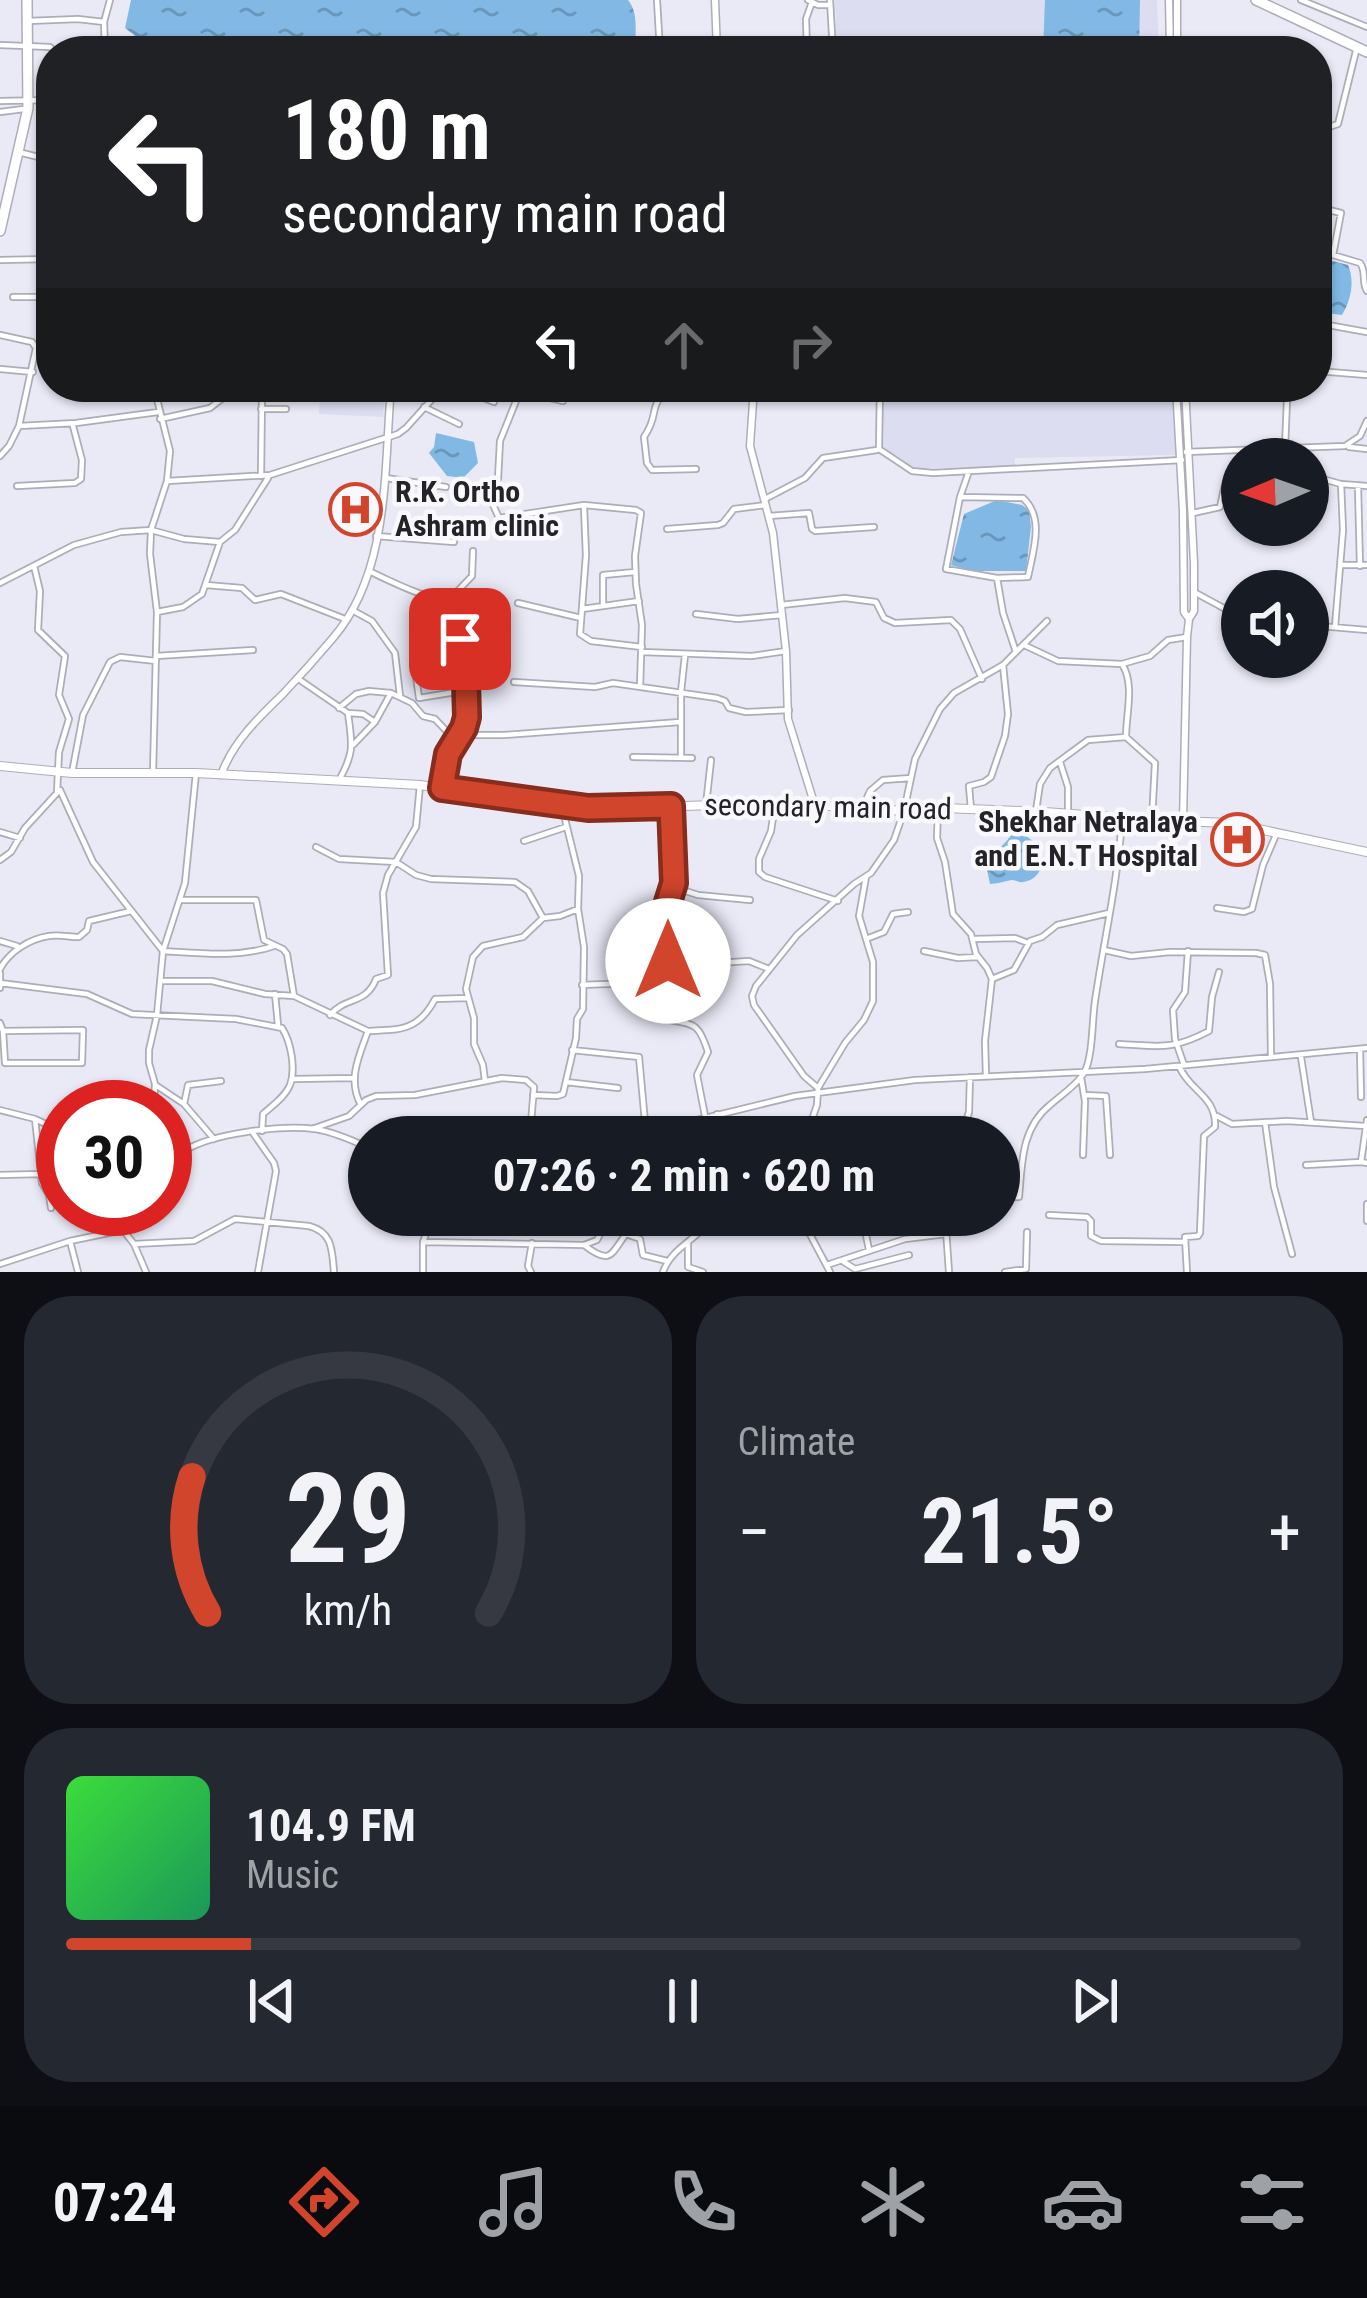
<!DOCTYPE html>
<html lang="en">
<head>
<meta charset="utf-8">
<style>
  :root { --surface:#171b24; --page:#242831; --text:#f1f3f6; --muted:#9ea1a6; --line:#363941; --accent:#d0452c }
  body { margin:0; font-family:"Roboto Condensed",sans-serif; background:var(--page); color:var(--text); height:100vh; display:flex; flex-direction:column; font-size:45px; white-space:nowrap }
  * { box-sizing:border-box; margin:0 }
  p { font-size:39px; color:var(--muted) }
  .icon { flex:none; width:66px; height:66px; fill:none; stroke:currentColor; stroke-width:2; stroke-linecap:round; stroke-linejoin:round }
  .map { position:relative; height:1272px; overflow:hidden }
  .sheet { display:flex; flex-direction:column; gap:24px; padding:24px; background:#0d0f14; flex:1 }
  .sheet>* { flex:none }
  .hud { position:absolute; left:36px; top:36px; width:1296px; height:366px; border-radius:48px; box-shadow:0 3px 9px #0004; background:#202124; color:#fff; overflow:hidden }
  .needle { width:78px; rotate:268deg }
  .controls { position:absolute; left:1221px; top:438px; display:grid; gap:24px }
  .controls a { display:grid; place-items:center; width:108px; height:108px; border-radius:50%; background:var(--surface); box-shadow:0 3px 9px #0004; font-size:60px }
  .speed { position:absolute; left:36px; top:1080px; display:flex; gap:24px; font-size:60px; font-weight:700; text-align:center }
  .speed>* { display:grid; place-content:center; width:156px; height:156px; border-radius:50%; background:var(--surface); box-shadow:0 3px 9px #0004; line-height:1 }
  .speed .limit { border:18px solid #d22; background:#fff; color:#111 }
  .pin { position:absolute; display:grid; place-items:center; width:102px; height:102px; color:#fff; margin:-51px; border-radius:24px; box-shadow:0 6px 18px #0006 }
  .me { position:absolute; width:132px; margin:-66px; rotate:0deg; stroke-linejoin:round; filter:drop-shadow(0 0 9px #0008) }
  .turn { display:flex; align-items:center; gap:42px; height:252px; padding:0 48px; font-size:54px }
  .turn .icon { width:156px; height:156px; stroke-width:2.5 }
  .turn b { display:block; font-size:84px; line-height:102px }
  .lanes { display:flex; align-items:center; height:114px; padding:0 48px; background:#0003; justify-content:center; gap:60px; direction:ltr }
  .lanes .off { opacity:.35 }
  .big { font-size:90px; font-weight:700; line-height:1.1 }
  .sheet .widget { flex:1; display:flex; flex-direction:column; justify-content:center; gap:18px; min-width:0; padding:0 42px; border-radius:48px; background:var(--page) }
  .sheet .dial { align-items:center; gap:0 }
  .dial svg { height:312px; overflow:visible; fill:none; stroke:var(--line); stroke-width:7; stroke-linecap:round; text-anchor:middle }
  .dial text { fill:var(--text); stroke:none }
  .song { display:flex; align-items:center; gap:36px }
  .cover { width:144px; height:144px; border-radius:18px; background:linear-gradient(135deg,hsl(120 70% 55%),hsl(150 70% 35%)) }
  .played { height:12px; border-radius:6px; background:linear-gradient(90deg,var(--accent) 15%,var(--line) 15%) }
  .keys { display:flex; justify-content:space-around; direction:ltr }
  .heat { display:flex; justify-content:space-between; align-items:center; font-size:66px; direction:ltr }
  .sheet .tiles { flex:1; display:grid; gap:24px; grid-template-columns:1fr 1fr }
  .widget:last-child { grid-column:span 2 }
  .trip { position:absolute; left:348px; top:1116px; width:672px; height:120px; border-radius:60px; background:var(--surface); box-shadow:0 3px 9px #0004; font-weight:700; line-height:120px; text-align:center }
  .menu { display:flex; height:192px; justify-content:space-around; align-items:center; background:#090b0e; color:var(--muted) }
  .menu .icon { width:84px; height:84px }
  .menu .on { color:var(--accent) }
  .menu b { font-size:54px; color:var(--text) }
  .map>svg:first-child { display:block }
  .built { fill:#dcddf0 }
  .water { fill:url(#water-ripples) }
  .lines { fill:none; stroke-linecap:round; stroke-linejoin:round }
  .minor-casing { stroke:#adadb9; stroke-width:8 }
  .tertiary-casing { stroke:#adadb9; stroke-width:9 }
  .secondary-casing { stroke:#adadb9; stroke-width:10 }
  .primary-casing { stroke:#adadb9; stroke-width:12 }
  .minor { stroke:#fff; stroke-width:4.5 }
  .tertiary { stroke:#fff; stroke-width:6 }
  .secondary { stroke:#fff; stroke-width:8 }
  .primary { stroke:#fff; stroke-width:9 }
  .route-casing { stroke:#872d1d; stroke-width:30 }
  .route { stroke:#d0452c; stroke-width:21 }
  .labels { text-anchor:middle; stroke-width:9; stroke-linejoin:round; paint-order:stroke }
  .poi-label { font-size:30px; font-weight:bold; fill:#232328; stroke:#f8f8fd; text-anchor:start }
  .street-label { font-size:30px; fill:#232328; stroke:#f8f8fd }
</style>
</head>
<body>
<div class="map">
<svg width="1367" height="1272" viewBox="0 0 1367 1272">
  <defs>
    <pattern id="water-ripples" width="26" height="14" patternUnits="userSpaceOnUse" patternTransform="scale(3)"><rect width="26" height="14" fill="#81b9e4"/><path d="M2 4q2-2 4 0t4 0M15 11q2-2 4 0t4 0" fill="none" stroke="#6996b9"/></pattern>
  </defs>
  <rect width="100%" height="100%" fill="#eaeaf7"/>
  <!-- built -->
  <path class="built" d="M835,0H1157L1159,51H837Z
    M320,387H385L383,417L319,414Z
    M883,387H1173L1176,455L1015,458V466L914,469L882,446Z"/>
  <!-- water -->
  <path class="water" d="M131,0H628C639,13 635,34 635,51H135L134,35L125,28Z
    M1045,0H1140L1139,51H1043Z
    M1317,257L1348,265C1355,281 1351,300 1342,315L1317,312Z
    M436,433L474,442L478,463L463,478L447,476L429,453L434,447Z
    M997,500L1022,505L1029,510L1031,527L1026,571H972L951,565L964,514Z
    M1013,832L1022,833L1041,847C1044,862 1042,879 1023,882C1019,883 1016,880 1012,880C1005,881 997,884 990,884L986,865C993,851 1006,845 1013,832Z"/>
  <g class="lines">
    <defs>
      <path id="minor" d="M657,0L660,51
        M808,0L818,5H830
        M830,0L833,51
        M1301,0L1367,27
        M28,21L78,19L104,22
        M0,45L50,47L54,51
        M105,51L104,22L110,0
        M807,51L806,19L812,2
        M0,101L51,100
        M0,112L24,109
        M1317,124L1329,127L1338,124L1357,47
        M18,152L51,160
        M1317,207L1341,213L1333,255L1360,263C1367,272 1361,282 1367,291
        M0,260L51,259
        M13,297H51
        M1317,323L1367,332
        M0,335L32,342L36,348L19,426
        M36,348L45,333L43,297
        M0,369L33,372
        M1317,371L1367,375
        M154,387L170,451L167,481L270,475L398,434L406,428L443,387
        M455,387L494,402
        M509,387L517,390L518,396L500,441L498,479L490,498L499,518L584,505L636,510L641,513L635,556L636,584L642,625L640,687
        M678,387C643,403 663,410 644,437L647,463L652,470L696,469
        M880,387L879,449L912,471L933,473L1182,460
        M517,390L563,401
        M1054,393V387
        M424,407L459,424
        M261,409H286
        M160,419L210,408L233,390L262,389
        M1349,447L1367,449
        M1285,448L1287,399
        M1186,452L1345,446L1360,436L1367,421
        M0,456L9,446L19,426L76,423L158,412
        M1308,475L1341,484L1367,486
        M261,476L262,392
        M386,478L446,487
        M17,486L75,483L81,479L82,460L73,426
        M1358,486L1360,566
        M960,497L968,474
        M765,499L805,478L823,458L877,450
        M584,507L586,555L580,634L591,641L642,647
        M1193,513L1220,507C1224,491 1224,472 1242,466
        M769,516L809,513L812,529L815,531L874,527
        M667,529L718,525L723,523L734,509L766,505
        M376,536L454,542
        M1341,565H1367
        M369,571C414,593 436,604 487,602
        M997,578L1028,577C1033,551 1045,518 1023,498L960,497L946,569L997,578L1003,613L1016,652
        M0,583L74,545L121,532L151,530L184,539L220,542
        M206,585L242,588L255,600L281,594L345,619
        M1194,592L1242,618
        M448,601L472,576L473,551
        M518,603L581,618
        M781,605L845,598L876,602L884,618L895,623L951,620L960,629L982,679
        M603,606V575L635,572
        M582,609L639,601
        M352,610L372,621L395,653L400,696
        M157,612L183,607L202,594L220,542L235,530L268,478
        M696,614L738,619L782,615
        M1308,625L1367,630
        M1335,627L1343,530L1341,484
        M1024,645L1058,661L1122,664C1135,684 1126,714 1126,737L1155,763L1152,820
        M642,652L752,656L786,651
        M156,656L253,650
        M463,661L415,669L419,698L468,690
        M1122,664L1150,656L1168,640L1187,637
        M420,668L419,642L464,641L467,717L464,728L449,754L442,786
        M297,678L348,713C352,744 355,752 339,780
        M514,682L595,687L613,683L717,698L725,701L729,708L746,712L789,710
        M339,708L356,694L369,691L391,693L412,703L423,716L435,719L456,741
        M348,713L363,714L375,722
        M461,735H504L680,722
        M353,745L375,722L391,693
        M633,757L692,758
        M681,758V692L685,655
        M1060,762L1068,787V814
        M72,773L83,715L110,662L120,657L156,661
        M153,773L157,612L150,554L151,530L167,481
        M60,790L93,862L163,951C199,953 239,958 274,946
        M775,804L771,831L759,859V872L765,877L838,901
        M706,805L711,760
        M671,807L672,876L676,888L698,895L750,900
        M862,809L870,791L883,780L911,778
        M938,809L937,838L945,862L953,914L971,934L976,954L987,968L992,979L985,1041L986,1076
        M971,809L969,786L984,782L991,777L1005,736L1008,714L1003,665
        M1036,811L1040,784L1050,768L1088,740L1126,737
        M0,832L20,838
        M524,841L566,827
        M316,847L339,859L396,862L416,875L431,879L515,882L528,891L543,918
        M1119,855L1169,849
        M0,860L11,852L25,828L57,793L59,752L69,719L59,695L65,656L38,630L40,591L34,566
        M181,900H256L264,940L283,949L287,954L294,996
        M1217,908L1244,912L1252,909L1263,865L1276,835
        M866,939L884,932L893,914L908,912
        M974,939L1015,938L1028,943
        M0,941L17,946
        M1104,950L1131,956L1170,952L1256,953L1265,955L1270,984L1271,1056
        M924,951L958,958L978,957
        M668,960V898L674,883
        M0,969C9,952 29,939 49,936C59,934 69,937 79,937L87,930L89,921L131,911
        M0,973V988
        M992,979L1014,970L1030,941L1042,937L1057,925L1109,913
        M162,981H212L265,994L294,996L368,1031C359,1056 347,1080 361,1105
        M0,983L87,994L132,1014L236,1019L282,1028C291,1042 296,1069 290,1085C285,1097 272,1106 263,1114L262,1131
        M582,985C622,983 645,980 665,1019C694,1025 698,1021 708,1052L697,1075L705,1116
        M645,992L651,965L655,960L717,963L749,961L769,969
        M275,994L278,1025
        M330,1015C346,996 366,1005 376,979L388,975L383,893L388,875L416,827L420,785
        M0,1023L3,1031L5,1063H82L83,1030L3,1031
        M368,1031C401,1030 419,1030 435,999L467,998
        M1119,1044C1159,1046 1171,1051 1209,1031L1212,997L1219,972
        M1360,1049L1361,1097
        M572,1050L639,1057L646,1133
        M1301,1057L1311,1122
        M1184,1065L1175,1039L1173,1010L1185,992L1188,951
        M1179,1066C1189,1091 1217,1096 1215,1127L1204,1136L1200,1233L1198,1236L1185,1237L1187,1272
        M1081,1077L1085,1101L1083,1155
        M294,1079L354,1078
        M485,1081L483,1065L474,1044V1018L466,989L473,957L483,946L523,937L543,918L560,916L578,909
        M566,1082L618,1088
        M157,1086L184,1104L214,1139
        M818,1088L804,1076L754,1005L752,996L756,986L797,935L854,884L871,873L894,840L904,811L915,759L940,709L954,693L1003,665L1047,621
        M533,1095L557,1096L563,1094L576,1038L577,1019L583,1009L584,947L578,909L579,876L562,807
        M1084,1095L1106,1096L1110,1155
        M184,1104L188,1085L221,1081
        M154,1107L155,1084L149,1063V1050L157,1015L163,951L185,883L196,773
        M0,1110L35,1119L63,1132
        M717,1114L721,1137
        M1217,1116L1232,1124L1287,1121L1365,1126
        M35,1119L42,1183L49,1195L51,1208
        M1367,1120L1361,1162L1367,1163
        M1265,1122L1274,1187L1292,1254
        M312,1129L349,1116L366,1100L376,1096L415,1095L502,1078L526,1080L534,1087L531,1123L533,1137
        M253,1133L274,1163L276,1171L258,1272
        M627,1137L795,1096L915,1080L1145,1069L1367,1048
        M806,1137L817,1105L818,1088L845,1043L864,1020L873,1001V962L859,916L866,877
        M930,1137L934,1132H963
        M961,1137L969,1112L970,1077
        M1306,1165L1361,1162
        M165,1173C170,1164 175,1157 184,1151C213,1133 281,1125 315,1129C334,1132 352,1140 369,1148
        M0,1175L41,1174
        M42,1183L63,1185
        M999,1198L1019,1197C1022,1164 1021,1128 1050,1105C1061,1095 1076,1086 1084,1073C1093,1058 1092,1020 1095,1001C1104,940 1118,880 1122,819
        M1367,1204V1221
        M748,1215L764,1221L805,1225L830,1272
        M862,1215L869,1250
        M945,1215L949,1272
        M1049,1215L1087,1217L1091,1221V1236L1101,1241L1185,1242
        M123,1230L134,1244L146,1272
        M70,1241L78,1272
        M423,1242L584,1245L597,1240L610,1215
        M688,1243V1267L703,1272
        M134,1244L194,1241L235,1219L309,1226C333,1232 332,1251 334,1272
        M584,1245C611,1266 611,1254 626,1234L640,1239L643,1255L667,1261
        M844,1262L855,1269L909,1255
        M0,1264L70,1241L123,1230L146,1209
        M827,1265L905,1239L946,1234
        M423,1272V1242L433,1215
        M531,1272L528,1266L532,1243
        M663,1272C672,1246 700,1239 714,1215
        M1005,1272L1026,1269L1027,1232"/>
      <path id="tertiary" d="M715,0L717,51
        M1169,0L1170,51
        M1177,51V0
        M754,387L750,446L773,533L786,651L788,719L815,806
        M1176,387L1183,511L1184,612L1189,619
        M221,775C233,742 258,718 283,694C300,676 317,657 333,638C390,572 384,469 391,387
        M1183,822L1187,637L1189,619L1194,611V563L1185,387"/>
      <path id="secondary" d="M0,766L72,773H196L420,785L588,809L783,803L904,811L944,808L1045,812L1152,820L1230,823L1367,852"/>
      <path id="primary" d="M1256,0L1367,52
        M0,231L28,108L27,0"/>
    </defs>
    <!-- minor casing -->
    <use href="#minor" class="minor-casing"/>
    <!-- tertiary casing -->
    <use href="#tertiary" class="tertiary-casing"/>
    <!-- secondary casing -->
    <use href="#secondary" class="secondary-casing"/>
    <!-- primary casing -->
    <use href="#primary" class="primary-casing"/>
    <!-- minor -->
    <use href="#minor" class="minor"/>
    <!-- tertiary -->
    <use href="#tertiary" class="tertiary"/>
    <!-- secondary -->
    <use href="#secondary" class="secondary"/>
    <!-- primary -->
    <use href="#primary" class="primary"/>
  </g>
  <g class="lines">
    <defs>
      <path id="route" d="M460,639L465,646L467,717L464,728L448,754L442,788L588,808L671,806L674,883L668,902V961"/>
    </defs>
    <!-- route casing -->
    <use href="#route" class="route-casing"/>
    <!-- route -->
    <use href="#route" class="route"/>
  </g>
  <!-- icons -->
  <defs>
    <symbol id="hospital-ring" viewBox="-11 -11 22 22"><circle r="9.5" fill="#f8f8fd" stroke="#d0452c" stroke-width="1.5"/><path d="M-5-5h3v3.5h4V-5h3V5h-3V1.5h-4V5h-3Z" fill="#d0452c"/></symbol>
  </defs>
  <g fill-rule="evenodd">
    <use href="#hospital-ring" x="326" y="480" width="59" height="59"/>
    <use href="#hospital-ring" x="1208" y="810" width="59" height="59"/>
  </g>
  <g class="labels">
    <!-- poi labels -->
    <g class="poi-label">
      <text x="395" y="502">R.K. Ortho<tspan x="395" dy="34">Ashram clinic</tspan></text>
      <text x="1198" y="832" text-anchor="end">Shekhar Netralaya<tspan x="1198" dy="34">and E.N.T Hospital</tspan></text>
    </g>
    <!-- street labels -->
    <g class="street-label">
      <text transform="translate(828 807) rotate(1)" y="10">secondary main road</text>
    </g>
  </g>
</svg>
<div class="controls">
<a><svg class="needle" viewBox="-14 -14 28 28"><path d="M0-13l5 13h-10z" fill="#e53935"/><path d="M0 13l5-13h-10z" fill="#9ea1a6"/></svg></a>
<a><svg class="icon" aria-label="sound" viewBox="0 0 24 24"><path d="M4 9h4l5-4v14l-5-4H4zM17 9q2 3 0 6"/></svg></a>
</div>
<div class="speed"><div class="limit">30</div></div>
<div class="pin" style="left:460px;top:639px;background:#d93025"><svg class="icon" aria-label="arrive" viewBox="0 0 24 24"><path d="M6 21V4h12l-3 4 3 4H6"/></svg></div>
<svg class="me" style="left:668px;top:961px" viewBox="-20 -20 40 40"><circle r="19" fill="#fff"/><path d="M0-13L10 11 0 6-10 11z" fill="#d0452c"/></svg>
<div class="trip">07:26 · 2 min · 620 m</div>
<div class="hud">
<div class="turn"><svg class="icon" aria-label="left" viewBox="0 0 24 24"><path d="M17 20v-9H6M10 6l-5 5 5 5"/></svg><div><b>180 m</b>secondary main road</div></div>
<div class="lanes"><svg class="icon" aria-label="left" viewBox="0 0 24 24"><path d="M17 20v-9H6M10 6l-5 5 5 5"/></svg><svg class="icon off" aria-label="ahead" viewBox="0 0 24 24"><path d="M12 20V5M6 11l6-6 6 6"/></svg><svg class="icon off" aria-label="right" viewBox="0 0 24 24"><path d="M7 20v-9h11M14 6l5 5-5 5"/></svg></div>
</div>
</div>
<section class="sheet">
<div class="tiles">
<div class="widget dial"><svg viewBox="0 0 100 80">
<path d="M14 69A42 42 0 1 1 86 69"/>
<path d="M14 69A42 42 0 0 1 10 34" stroke="#d0452c"/>
<text x="50" y="56" font-size="32" font-weight="700">29</text>
<text x="50" y="72" font-size="11">km/h</text>
</svg></div>
<div class="widget"><p>Climate</p>
<div class="heat"><a>−</a><b class="big">21.5°</b><a>+</a></div>
</div>
<div class="widget">
<div class="song"><i class="cover"></i><div><b>104.9 FM</b><p>Music</p></div></div>
<div class="played"></div>
<div class="keys"><svg class="icon" aria-label="previous" viewBox="0 0 24 24"><path d="M18 5L8 12l10 7zM5 5v14"/></svg><svg class="icon" aria-label="pause" viewBox="0 0 24 24"><path d="M8 5v14M16 5v14"/></svg><svg class="icon" aria-label="next" viewBox="0 0 24 24"><path d="M6 5l10 7-10 7zM19 5v14"/></svg></div>
</div>
</div>
</section>
<nav class="menu">
<b>07:24</b>
<svg class="icon on" aria-label="directions" viewBox="0 0 24 24"><path d="M12 3l9 9-9 9-9-9zM9 14v-3h6M13 9l2 2-2 2"/></svg>
<svg class="icon" aria-label="music" viewBox="0 0 24 24"><path d="M9 18V5l10-2v13"/><circle cx="6" cy="18" r="3"/><circle cx="16" cy="16" r="3"/></svg>
<svg class="icon" aria-label="phone" viewBox="0 0 24 24"><path d="M5 4h4l2 5-3 2q2 4 5 5l2-3 5 2v4C11 20 4 13 5 4z"/></svg>
<svg class="icon" aria-label="climate" viewBox="0 0 24 24"><path d="M12 3v18M4 7l16 10M4 17L20 7"/></svg>
<svg class="icon" aria-label="car" viewBox="0 0 24 24"><path d="M5 17H2v-5l4-1 3-4h7l3 4 3 1v5h-3M9 17h6M6 11h13"/><circle cx="7" cy="17" r="2"/><circle cx="17" cy="17" r="2"/></svg>
<svg class="icon" aria-label="filters" viewBox="0 0 24 24"><path d="M4 7h16M4 17h16"/><circle cx="9" cy="7" r="2"/><circle cx="15" cy="17" r="2"/></svg>
</nav>
</body>
</html>
